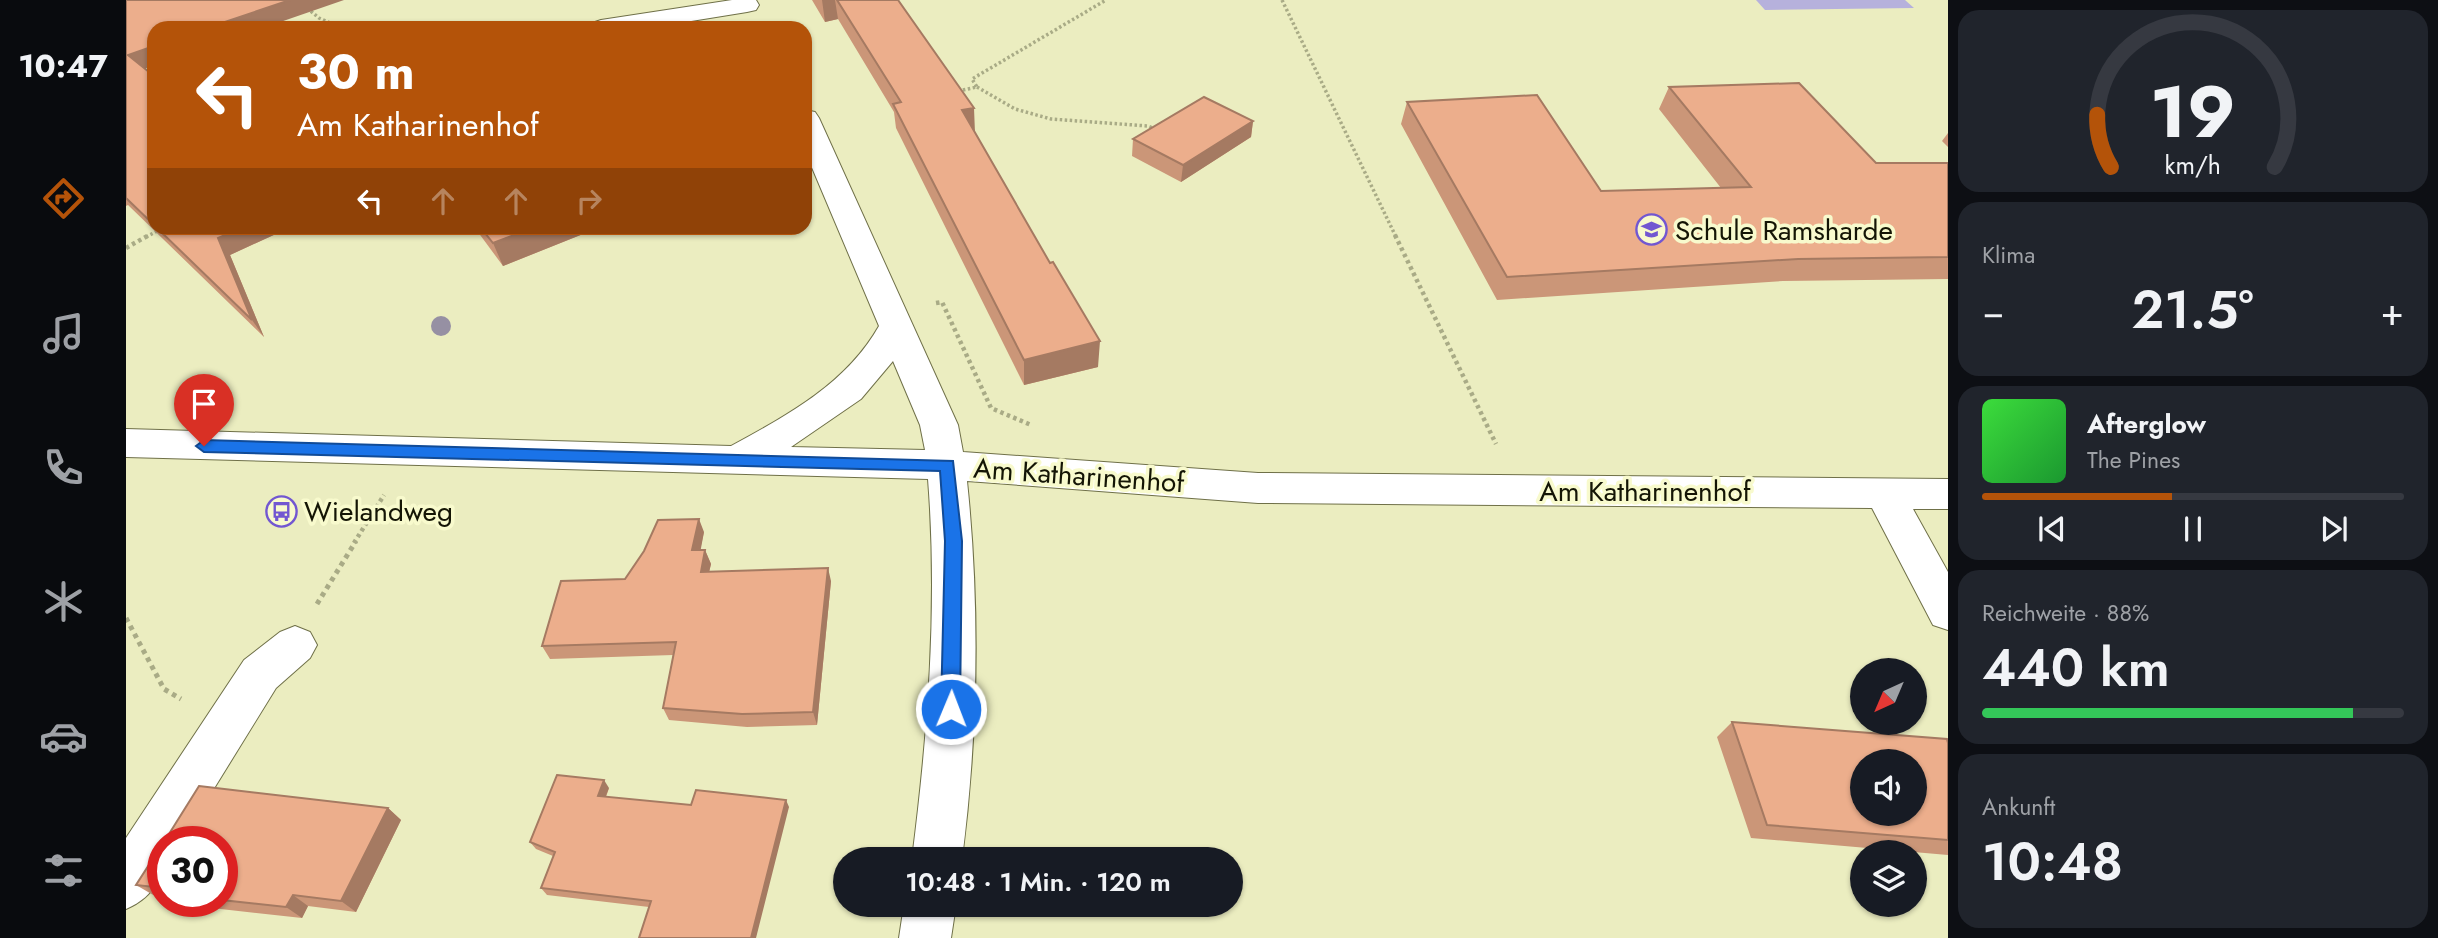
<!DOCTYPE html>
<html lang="de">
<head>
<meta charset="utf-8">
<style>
  :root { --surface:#171b24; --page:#20242c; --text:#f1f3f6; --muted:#9ea1a6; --line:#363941; --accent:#b45309 }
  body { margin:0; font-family:Jost,sans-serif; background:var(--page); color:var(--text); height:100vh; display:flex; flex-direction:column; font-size:26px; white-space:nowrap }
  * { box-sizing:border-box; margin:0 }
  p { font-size:23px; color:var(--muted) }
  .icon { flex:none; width:38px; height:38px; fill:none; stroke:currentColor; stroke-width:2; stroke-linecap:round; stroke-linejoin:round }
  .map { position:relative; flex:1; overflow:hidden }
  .drawer { display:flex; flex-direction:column; gap:10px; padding:10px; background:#0d0f14; width:490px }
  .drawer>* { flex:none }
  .top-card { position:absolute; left:21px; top:21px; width:665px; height:214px; border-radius:21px; box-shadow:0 2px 5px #0004; background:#b45309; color:#fff; overflow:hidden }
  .needle { width:46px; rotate:224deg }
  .buttons { position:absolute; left:1724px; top:658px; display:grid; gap:14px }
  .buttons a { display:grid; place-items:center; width:77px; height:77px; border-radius:50%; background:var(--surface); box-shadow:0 2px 5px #0004; font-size:35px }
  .speed { position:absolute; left:21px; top:826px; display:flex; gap:14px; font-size:35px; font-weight:700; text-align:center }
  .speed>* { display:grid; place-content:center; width:91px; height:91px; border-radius:50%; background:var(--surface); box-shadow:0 2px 5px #0004; line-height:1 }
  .speed .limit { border:10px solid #d22; background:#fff; color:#111 }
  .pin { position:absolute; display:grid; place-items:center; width:60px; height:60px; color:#fff; margin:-72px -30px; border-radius:50% 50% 50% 0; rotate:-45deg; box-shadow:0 0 7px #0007 }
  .pin .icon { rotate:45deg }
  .me { position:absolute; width:77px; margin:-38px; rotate:1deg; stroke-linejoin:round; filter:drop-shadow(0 0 5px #0008) }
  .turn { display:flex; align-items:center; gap:24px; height:147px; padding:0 35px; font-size:32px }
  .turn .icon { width:91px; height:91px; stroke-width:2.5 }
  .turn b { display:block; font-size:49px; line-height:60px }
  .lanes { display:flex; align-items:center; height:66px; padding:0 35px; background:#0003; justify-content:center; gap:35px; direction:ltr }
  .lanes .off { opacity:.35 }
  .big { font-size:52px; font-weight:600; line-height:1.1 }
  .drawer .widget { flex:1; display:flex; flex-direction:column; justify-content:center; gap:10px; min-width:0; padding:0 24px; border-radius:21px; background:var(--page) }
  .drawer .dial { align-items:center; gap:0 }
  .dial svg { height:182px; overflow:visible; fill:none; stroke:var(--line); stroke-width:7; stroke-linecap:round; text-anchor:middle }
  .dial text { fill:var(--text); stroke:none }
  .song { display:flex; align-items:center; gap:21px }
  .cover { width:84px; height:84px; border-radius:10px; background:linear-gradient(135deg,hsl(120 70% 55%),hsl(130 70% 35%)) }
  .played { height:7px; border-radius:4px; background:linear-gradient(90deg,var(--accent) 45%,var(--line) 45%) }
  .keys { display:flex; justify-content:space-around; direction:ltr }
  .heat { display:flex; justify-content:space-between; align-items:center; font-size:38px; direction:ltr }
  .charge { height:10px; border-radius:5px; background:linear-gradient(90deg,#34c759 88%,var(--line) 0) }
  .trip { position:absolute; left:707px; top:847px; width:410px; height:70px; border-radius:35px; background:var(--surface); box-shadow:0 2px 5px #0004; font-weight:600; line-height:70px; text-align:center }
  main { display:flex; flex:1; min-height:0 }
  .tabs { display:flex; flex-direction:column; width:126px; justify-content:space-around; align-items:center; background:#090b0e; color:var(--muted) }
  .tabs .icon { width:49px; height:49px }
  .tabs .selected { color:var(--accent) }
  .tabs b { font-size:32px; color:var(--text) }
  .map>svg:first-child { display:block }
  .green { fill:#b6b1dc }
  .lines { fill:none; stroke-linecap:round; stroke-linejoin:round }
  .minor-casing { stroke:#6f7048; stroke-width:2 }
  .path-far2 { stroke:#a9ab86; stroke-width:3.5; stroke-dasharray:2.5 2.5; stroke-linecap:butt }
  .path-far1 { stroke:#a9ab86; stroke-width:4.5; stroke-dasharray:3.5 3.5; stroke-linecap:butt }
  .path { stroke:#a9ab86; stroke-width:5; stroke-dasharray:4.5 4.5; stroke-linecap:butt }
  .minor { fill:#fff; fill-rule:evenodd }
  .tree { fill:#9690a3 }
  .wall { fill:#cb9678 }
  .shaded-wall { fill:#a57a62 }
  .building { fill:#ecae8c; stroke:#a57a62; stroke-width:2; fill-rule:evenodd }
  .route { fill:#1a73e8; stroke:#114b97; stroke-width:2 }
  .labels { text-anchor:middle; stroke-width:7; stroke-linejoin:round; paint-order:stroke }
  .poi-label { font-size:28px; fill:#141505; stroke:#f8facd; text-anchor:start }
  .street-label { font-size:28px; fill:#141505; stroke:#f8facd }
</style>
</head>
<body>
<main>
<nav class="tabs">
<b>10:47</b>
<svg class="icon selected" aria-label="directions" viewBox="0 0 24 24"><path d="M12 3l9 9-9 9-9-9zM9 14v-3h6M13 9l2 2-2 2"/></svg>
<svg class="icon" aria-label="music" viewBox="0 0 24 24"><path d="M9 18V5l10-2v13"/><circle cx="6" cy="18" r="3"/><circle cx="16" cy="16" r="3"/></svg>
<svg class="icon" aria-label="phone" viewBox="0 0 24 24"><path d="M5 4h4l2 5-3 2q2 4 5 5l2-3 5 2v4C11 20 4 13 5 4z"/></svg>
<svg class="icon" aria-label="climate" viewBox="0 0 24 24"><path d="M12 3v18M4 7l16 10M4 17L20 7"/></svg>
<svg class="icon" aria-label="car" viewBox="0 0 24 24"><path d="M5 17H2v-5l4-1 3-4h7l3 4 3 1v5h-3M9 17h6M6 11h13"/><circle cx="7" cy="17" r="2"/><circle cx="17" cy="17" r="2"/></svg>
<svg class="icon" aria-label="filters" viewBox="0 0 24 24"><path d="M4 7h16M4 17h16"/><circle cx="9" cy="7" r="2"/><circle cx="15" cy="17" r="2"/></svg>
</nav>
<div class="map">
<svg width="1822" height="938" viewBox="0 0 1822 938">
  <rect width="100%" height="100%" fill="#ebedc0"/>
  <!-- green -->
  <path class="green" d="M1630,0H1779L1788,8L1639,10Z"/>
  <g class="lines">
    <defs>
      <path id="minor" d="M606,0H630L633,5L630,10L621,12L522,28H462L466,23L475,20Z
        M679,110L689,112L693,118L832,425L837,452L1132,473L1822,479V509H1787L1822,572V630L1807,625L1746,508L1132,503L841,481C854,605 852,735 836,859H786C802,734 812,606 802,479L0,457V429L605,446C662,415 720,384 753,326L679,151ZM767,361L794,425L799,450L665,447L735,399Z
        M169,626L184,632L191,645L184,658L150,688L55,842H37C37,874 32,895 0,909V838L118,660L154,632Z
        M778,905H830L825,938H773Z"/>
    </defs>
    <!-- minor casing -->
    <use href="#minor" class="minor-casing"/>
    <!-- path-far2 -->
    <path class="path-far2" d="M1156,0L1270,237
      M181,8L193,18L216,28
      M188,28L202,23
      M851,87L889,109L925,119L1022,126L1031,130
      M832,91L851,87L846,79L980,0
      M20,237L37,228"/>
    <!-- path-far1 -->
    <path class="path-far1" d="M1269,235L1370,444
      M0,248L23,235
      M810,303L816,302L865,408L905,425
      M228,543L258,495"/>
    <!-- path -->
    <path class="path" d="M191,604L230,541
      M0,618L38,689L55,699"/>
    <!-- minor -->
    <use href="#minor" class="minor"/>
  </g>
  <!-- trees -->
  <circle class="tree" cx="315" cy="326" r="10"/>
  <!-- wall -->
  <path class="wall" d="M0,0L28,28V65L19,68L28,76V228H163L104,255L138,337L2,205L0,206Z
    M686,0H772L849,133L972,367L898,385L770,128L768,112L712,19L699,22Z
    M1543,87L1750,163H1822V279L1657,281L1371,300L1275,124L1281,102L1475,191L1595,188L1533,109Z
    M1127,121L1125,137L1055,182L1006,156L1007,139Z
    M1822,133V147L1816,141Z
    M349,228H472L377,266Z
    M578,532L574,550H579L585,564L583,572L705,581L691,725L621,727L543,720L537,708L547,655L424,659L416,646L499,579Z
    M1606,722L1822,743V855L1625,838L1591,737Z
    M483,788L480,797L565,805L663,807L523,907L421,895L415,888L427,856L410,849L404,842Z
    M262,808L275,820L230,912L182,906L176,918L68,906L60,901H96V842Z
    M37,843V897L29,896L10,885Z"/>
  <!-- shaded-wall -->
  <path class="shaded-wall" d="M164,0H218L137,28H81Z
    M696,0H709L712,19L699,22Z
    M28,46V65L13,71L2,55Z
    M848,108L849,133L836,110Z
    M1127,121L1125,137L1055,182L1057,165Z
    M115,228H163L104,255L138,337L126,320L92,238Z
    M406,228H472L377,266L367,243Z
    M974,341L972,367L898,385V360Z
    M573,519L578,532L572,564L566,550Z
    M579,550L585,564L580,585L575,572Z
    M702,568L705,581L691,725L687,712Z
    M478,780L483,788L477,803L472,796Z
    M660,800L663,807L630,938H625Z
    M262,808L275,820L230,912L215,901Z
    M167,895L182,906L176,918L160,907Z"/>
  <!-- building -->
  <path class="building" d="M0,0H164L81,28H28V46L2,55L28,76V225L0,198Z
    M711,0H772L848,108L836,110L924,263L927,262L974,341L898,360L767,104L775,102Z
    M1673,83L1750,163H1822V257L1672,259L1381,277L1281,102L1411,95L1475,191L1625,187L1543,87Z
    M1078,97L1127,121L1057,165L1007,139Z
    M31,228H115L92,238L126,320Z
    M355,228H406L367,243Z
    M573,519L566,550H579L575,572L702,568L687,712L616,714L537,708L550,642L416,646L435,581L499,579L518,551L532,520Z
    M1606,722L1821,739L1822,743V840L1641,825ZM1736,761H1788V814H1736Z
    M431,775L478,780L472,796L565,805L570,790L660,800L625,938H513L525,901L415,888L429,852L404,842Z
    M73,786L262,808L215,901L167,895L160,907L96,900V842H38Z
    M37,843V888L10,885Z"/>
  <!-- route -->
  <path class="route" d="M78,440L827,461L836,541L834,709L831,715L825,718L818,715L815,709L819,541L814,471L78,452L70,446Z"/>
  <!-- icons -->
  <defs>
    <symbol id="school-ring" viewBox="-11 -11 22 22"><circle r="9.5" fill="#f8facd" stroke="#7257d1" stroke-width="1.5"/><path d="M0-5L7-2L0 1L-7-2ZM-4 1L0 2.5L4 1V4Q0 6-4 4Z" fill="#7257d1"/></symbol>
    <symbol id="bus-ring" viewBox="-11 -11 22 22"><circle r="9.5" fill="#f8facd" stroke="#7257d1" stroke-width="1.5"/><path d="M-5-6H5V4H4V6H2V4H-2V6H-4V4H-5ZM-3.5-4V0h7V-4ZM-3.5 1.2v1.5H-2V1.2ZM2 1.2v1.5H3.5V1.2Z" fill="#7257d1"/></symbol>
  </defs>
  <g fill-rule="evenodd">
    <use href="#school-ring" x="1508" y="212" width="35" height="35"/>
    <use href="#bus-ring" x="138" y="494" width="35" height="35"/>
  </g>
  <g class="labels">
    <!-- poi labels -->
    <g class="poi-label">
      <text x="1549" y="240">Schule Ramsharde</text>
      <text x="178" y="521">Wielandweg</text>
    </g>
    <!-- street labels -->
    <g class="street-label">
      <text transform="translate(953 475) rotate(4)" y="10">Am Katharinenhof</text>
      <text x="1519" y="501">Am Katharinenhof</text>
    </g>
  </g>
</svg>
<div class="buttons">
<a><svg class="needle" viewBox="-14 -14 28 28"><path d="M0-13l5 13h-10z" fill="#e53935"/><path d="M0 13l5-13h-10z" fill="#9ea1a6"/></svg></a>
<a><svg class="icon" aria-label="sound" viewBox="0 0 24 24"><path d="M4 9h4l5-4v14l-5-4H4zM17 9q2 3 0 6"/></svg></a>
<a><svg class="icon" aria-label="layers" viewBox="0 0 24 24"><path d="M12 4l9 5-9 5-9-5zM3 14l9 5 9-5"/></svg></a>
</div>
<div class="speed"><div class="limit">30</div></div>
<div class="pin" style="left:78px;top:446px;background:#d93025"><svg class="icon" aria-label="arrive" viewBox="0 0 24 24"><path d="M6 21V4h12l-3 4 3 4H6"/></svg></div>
<svg class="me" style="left:825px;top:709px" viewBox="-20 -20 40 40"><circle r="17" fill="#1a73e8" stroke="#fff" stroke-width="3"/><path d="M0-11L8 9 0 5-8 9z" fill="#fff"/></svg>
<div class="trip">10:48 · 1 Min. · 120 m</div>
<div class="top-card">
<div class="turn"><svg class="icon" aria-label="left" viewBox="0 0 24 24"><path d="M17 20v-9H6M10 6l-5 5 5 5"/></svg><div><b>30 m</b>Am Katharinenhof</div></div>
<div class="lanes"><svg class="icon" aria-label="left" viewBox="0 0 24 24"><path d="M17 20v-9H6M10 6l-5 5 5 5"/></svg><svg class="icon off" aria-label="ahead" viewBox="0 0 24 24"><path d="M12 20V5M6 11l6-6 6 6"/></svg><svg class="icon off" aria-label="ahead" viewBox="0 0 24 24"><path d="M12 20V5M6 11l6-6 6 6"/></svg><svg class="icon off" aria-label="right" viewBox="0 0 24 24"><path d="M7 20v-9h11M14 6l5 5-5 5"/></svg></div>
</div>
</div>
<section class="drawer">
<div class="widget dial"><svg viewBox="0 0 100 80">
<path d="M14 69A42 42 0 1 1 86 69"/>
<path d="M14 69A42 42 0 0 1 8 46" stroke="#b45309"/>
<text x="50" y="56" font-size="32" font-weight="700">19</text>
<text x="50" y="72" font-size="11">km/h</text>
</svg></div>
<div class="widget"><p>Klima</p>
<div class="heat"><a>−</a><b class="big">21.5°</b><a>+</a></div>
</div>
<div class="widget">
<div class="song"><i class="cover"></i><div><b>Afterglow</b><p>The Pines</p></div></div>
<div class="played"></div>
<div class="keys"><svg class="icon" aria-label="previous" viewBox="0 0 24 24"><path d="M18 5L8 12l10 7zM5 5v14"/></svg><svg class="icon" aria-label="pause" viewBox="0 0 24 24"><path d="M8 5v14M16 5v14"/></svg><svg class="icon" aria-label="next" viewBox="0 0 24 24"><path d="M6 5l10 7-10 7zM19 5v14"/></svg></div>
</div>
<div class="widget"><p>Reichweite · 88%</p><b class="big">440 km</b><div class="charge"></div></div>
<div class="widget"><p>Ankunft</p><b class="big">10:48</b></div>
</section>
</main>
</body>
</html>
